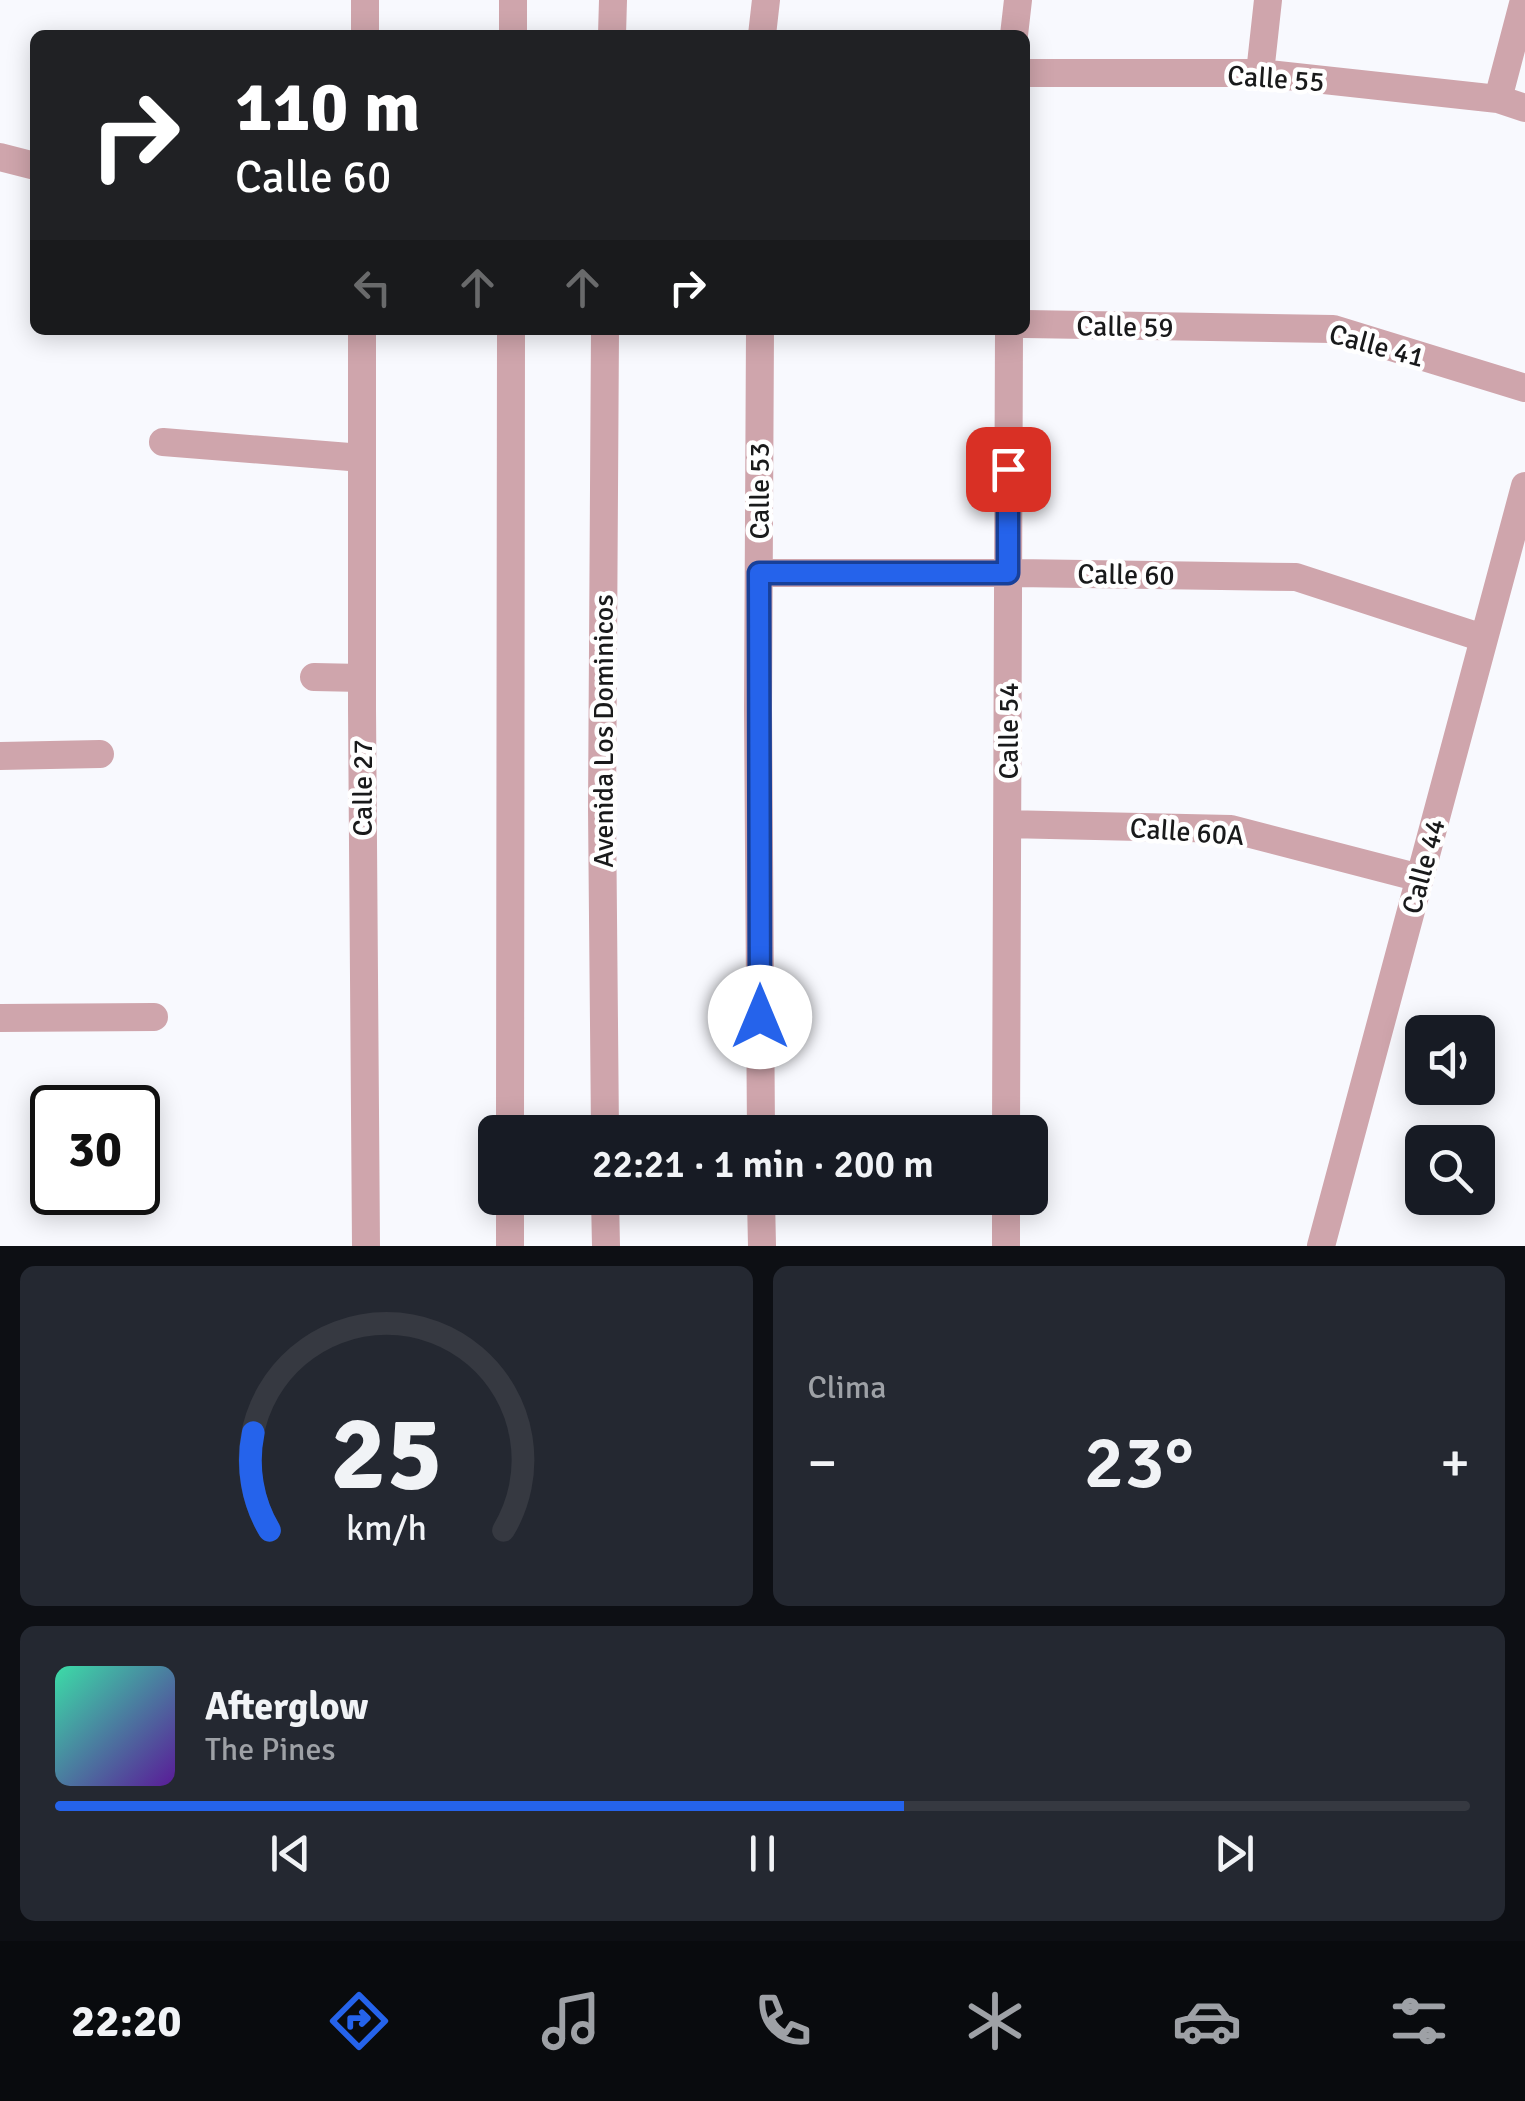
<!DOCTYPE html>
<html lang="es">
<head>
<meta charset="utf-8">
<style>
  :root { --surface:#171b24; --page:#242831; --text:#f1f3f6; --muted:#9ea1a6; --line:#363941; --accent:#2563eb }
  body { margin:0; font-family:Signika,sans-serif; background:var(--page); color:var(--text); height:100vh; display:flex; flex-direction:column; font-size:38px; white-space:nowrap }
  * { box-sizing:border-box; margin:0 }
  p { font-size:32px; color:var(--muted) }
  .icon { flex:none; width:55px; height:55px; fill:none; stroke:currentColor; stroke-width:2; stroke-linecap:round; stroke-linejoin:round }
  .map { position:relative; height:1246px; overflow:hidden }
  .sheet { display:flex; flex-direction:column; gap:20px; padding:20px; background:#0d0f14; flex:1 }
  .sheet>* { flex:none }
  .top-card { position:absolute; left:30px; top:30px; width:1000px; height:305px; border-radius:15px; box-shadow:0 5px 25px #0003; background:#202124; color:#fff; overflow:hidden }
  .tools { position:absolute; left:1405px; top:1015px; display:grid; gap:20px }
  .tools a { display:grid; place-items:center; width:90px; height:90px; border-radius:15px; background:var(--surface); box-shadow:0 5px 25px #0003; font-size:50px }
  .speed { position:absolute; left:30px; top:1085px; display:flex; gap:20px; font-size:50px; font-weight:700; text-align:center }
  .speed>* { display:grid; place-content:center; width:130px; height:130px; border-radius:50%; background:var(--surface); box-shadow:0 5px 25px #0003; line-height:1 }
  .speed .limit { border:5px solid #111; border-radius:15px; background:#fff; color:#111 }
  .pin { position:absolute; display:grid; place-items:center; width:85px; height:85px; color:#fff; margin:-42px; border-radius:20px; box-shadow:0 5px 15px #0006 }
  .me { position:absolute; width:110px; margin:-55px; rotate:0deg; stroke-linejoin:round; filter:drop-shadow(0 0 8px #0008) }
  .turn { display:flex; align-items:center; gap:35px; height:210px; padding:0 40px; font-size:45px }
  .turn .icon { width:130px; height:130px; stroke-width:2.5 }
  .turn b { display:block; font-size:70px; line-height:85px }
  .lanes { display:flex; align-items:center; height:95px; padding:0 40px; background:#0003; justify-content:center; gap:50px; direction:ltr }
  .lanes .off { opacity:.35 }
  .big { font-size:75px; font-weight:600; line-height:1.1 }
  .sheet .tile { flex:1; display:flex; flex-direction:column; justify-content:center; gap:15px; min-width:0; padding:0 35px; border-radius:15px; background:var(--page) }
  .sheet .dial { align-items:center; gap:0 }
  .dial svg { height:260px; overflow:visible; fill:none; stroke:var(--line); stroke-width:7; stroke-linecap:round; text-anchor:middle }
  .dial text { fill:var(--text); stroke:none }
  .song { display:flex; align-items:center; gap:30px }
  .cover { width:120px; height:120px; border-radius:15px; background:linear-gradient(135deg,hsl(160 70% 55%),hsl(270 70% 35%)) }
  .played { height:10px; border-radius:5px; background:linear-gradient(90deg,var(--accent) 60%,var(--line) 60%) }
  .keys { display:flex; justify-content:space-around; direction:ltr }
  .heat { display:flex; justify-content:space-between; align-items:center; font-size:55px; direction:ltr }
  .sheet .tiles { flex:1; display:grid; gap:20px; grid-template-columns:1fr 1fr }
  .tile:last-child { grid-column:span 2 }
  .trip { position:absolute; left:478px; top:1115px; width:570px; height:100px; border-radius:15px; background:var(--surface); box-shadow:0 5px 25px #0003; font-weight:600; line-height:100px; text-align:center }
  .dock { display:flex; height:160px; justify-content:space-around; align-items:center; background:#090b0e; color:var(--muted) }
  .dock .icon { width:70px; height:70px }
  .dock .active { color:var(--accent) }
  .dock b { font-size:45px; color:var(--text) }
  .map>svg:first-child { display:block }
  .lines { fill:none; stroke-linecap:round; stroke-linejoin:round }
  .minor { stroke:#cfa5ac; stroke-width:28 }
  .route-casing { stroke:#184099; stroke-width:25 }
  .route { stroke:#2563eb; stroke-width:18 }
  .labels { text-anchor:middle; stroke-width:9; stroke-linejoin:round; paint-order:stroke }
  .street-label { font-size:28px; fill:#191a1b; stroke:#fff }
</style>
</head>
<body>
<div class="map">
<svg width="1525" height="1246" viewBox="0 0 1525 1246">
  <rect width="100%" height="100%" fill="#f8f9fe"/>
  <g class="lines">
    <!-- minor -->
    <path class="minor" d="M365,35V0
      M513,35V0
      M612,35L613,0
      M762,35L766,0
      M1014,35L1018,0
      M1025,73H1260L1498,99L1525,108
      M1260,73L1268,0
      M1498,99L1524,0
      M0,157L35,166
      M1025,324L1333,329L1525,388
      M362,330V709L366,1246
      M760,330L758,709L761,1132
      M163,442L362,458
      M759,573H1009L1296,577L1483,638
      M314,677L362,678
      M0,756L100,754
      M1008,824L1231,829L1420,878
      M0,1018L154,1017
      M510,1132L511,330
      M605,1132L602,809L605,330
      M1006,1132L1009,330
      M510,1198V1246
      M605,1198L606,1246
      M761,1198L762,1246
      M1006,1246V1198
      M1321,1246L1525,486"/>
  </g>
  <g class="lines">
    <defs>
      <path id="route" d="M760,1017L759,573H1008V469"/>
    </defs>
    <!-- route casing -->
    <use href="#route" class="route-casing"/>
    <!-- route -->
    <use href="#route" class="route"/>
  </g>
  <g class="labels">
    <!-- street labels -->
    <g class="street-label">
      <text transform="translate(1276 78) rotate(4)" y="10">Calle 55</text>
      <text transform="translate(1125 326) rotate(1)" y="10">Calle 59</text>
      <text transform="translate(1377 345) rotate(15)" y="10">Calle 41</text>
      <text transform="translate(759 491) rotate(-90)" y="10">Calle 53</text>
      <text transform="translate(1126 574) rotate(1)" y="10">Calle 60</text>
      <text transform="translate(603 731) rotate(-90)" y="10">Avenida Los Dominicos</text>
      <text transform="translate(1008 731) rotate(-90)" y="10">Calle 54</text>
      <text transform="translate(362 788) rotate(-90)" y="10">Calle 27</text>
      <text transform="translate(1187 831) rotate(4)" y="10">Calle 60A</text>
      <text transform="translate(1423 866) rotate(-75)" y="10">Calle 44</text>
    </g>
  </g>
</svg>
<div class="tools">
<a><svg class="icon" aria-label="sound" viewBox="0 0 24 24"><path d="M4 9h4l5-4v14l-5-4H4zM17 9q2 3 0 6"/></svg></a>
<a><svg class="icon" aria-label="search" viewBox="0 0 24 24"><circle cx="10" cy="10" r="6"/><path d="M15 15l6 6"/></svg></a>
</div>
<div class="speed"><div class="limit">30</div></div>
<div class="pin" style="left:1008px;top:469px;background:#d93025"><svg class="icon" aria-label="arrive" viewBox="0 0 24 24"><path d="M6 21V4h12l-3 4 3 4H6"/></svg></div>
<svg class="me" style="left:760px;top:1017px" viewBox="-20 -20 40 40"><circle r="19" fill="#fff"/><path d="M0-13L10 11 0 6-10 11z" fill="#2563eb"/></svg>
<div class="trip">22:21 · 1 min · 200 m</div>
<div class="top-card">
<div class="turn"><svg class="icon" aria-label="right" viewBox="0 0 24 24"><path d="M7 20v-9h11M14 6l5 5-5 5"/></svg><div><b>110 m</b>Calle 60</div></div>
<div class="lanes"><svg class="icon off" aria-label="left" viewBox="0 0 24 24"><path d="M17 20v-9H6M10 6l-5 5 5 5"/></svg><svg class="icon off" aria-label="ahead" viewBox="0 0 24 24"><path d="M12 20V5M6 11l6-6 6 6"/></svg><svg class="icon off" aria-label="ahead" viewBox="0 0 24 24"><path d="M12 20V5M6 11l6-6 6 6"/></svg><svg class="icon" aria-label="right" viewBox="0 0 24 24"><path d="M7 20v-9h11M14 6l5 5-5 5"/></svg></div>
</div>
</div>
<section class="sheet">
<div class="tiles">
<div class="tile dial"><svg viewBox="0 0 100 80">
<path d="M14 69A42 42 0 1 1 86 69"/>
<path d="M14 69A42 42 0 0 1 9 39" stroke="#2563eb"/>
<text x="50" y="56" font-size="32" font-weight="700">25</text>
<text x="50" y="72" font-size="11">km/h</text>
</svg></div>
<div class="tile"><p>Clima</p>
<div class="heat"><a>−</a><b class="big">23°</b><a>+</a></div>
</div>
<div class="tile">
<div class="song"><i class="cover"></i><div><b>Afterglow</b><p>The Pines</p></div></div>
<div class="played"></div>
<div class="keys"><svg class="icon" aria-label="previous" viewBox="0 0 24 24"><path d="M18 5L8 12l10 7zM5 5v14"/></svg><svg class="icon" aria-label="pause" viewBox="0 0 24 24"><path d="M8 5v14M16 5v14"/></svg><svg class="icon" aria-label="next" viewBox="0 0 24 24"><path d="M6 5l10 7-10 7zM19 5v14"/></svg></div>
</div>
</div>
</section>
<nav class="dock">
<b>22:20</b>
<svg class="icon active" aria-label="directions" viewBox="0 0 24 24"><path d="M12 3l9 9-9 9-9-9zM9 14v-3h6M13 9l2 2-2 2"/></svg>
<svg class="icon" aria-label="music" viewBox="0 0 24 24"><path d="M9 18V5l10-2v13"/><circle cx="6" cy="18" r="3"/><circle cx="16" cy="16" r="3"/></svg>
<svg class="icon" aria-label="phone" viewBox="0 0 24 24"><path d="M5 4h4l2 5-3 2q2 4 5 5l2-3 5 2v4C11 20 4 13 5 4z"/></svg>
<svg class="icon" aria-label="climate" viewBox="0 0 24 24"><path d="M12 3v18M4 7l16 10M4 17L20 7"/></svg>
<svg class="icon" aria-label="car" viewBox="0 0 24 24"><path d="M5 17H2v-5l4-1 3-4h7l3 4 3 1v5h-3M9 17h6M6 11h13"/><circle cx="7" cy="17" r="2"/><circle cx="17" cy="17" r="2"/></svg>
<svg class="icon" aria-label="filters" viewBox="0 0 24 24"><path d="M4 7h16M4 17h16"/><circle cx="9" cy="7" r="2"/><circle cx="15" cy="17" r="2"/></svg>
</nav>
</body>
</html>
